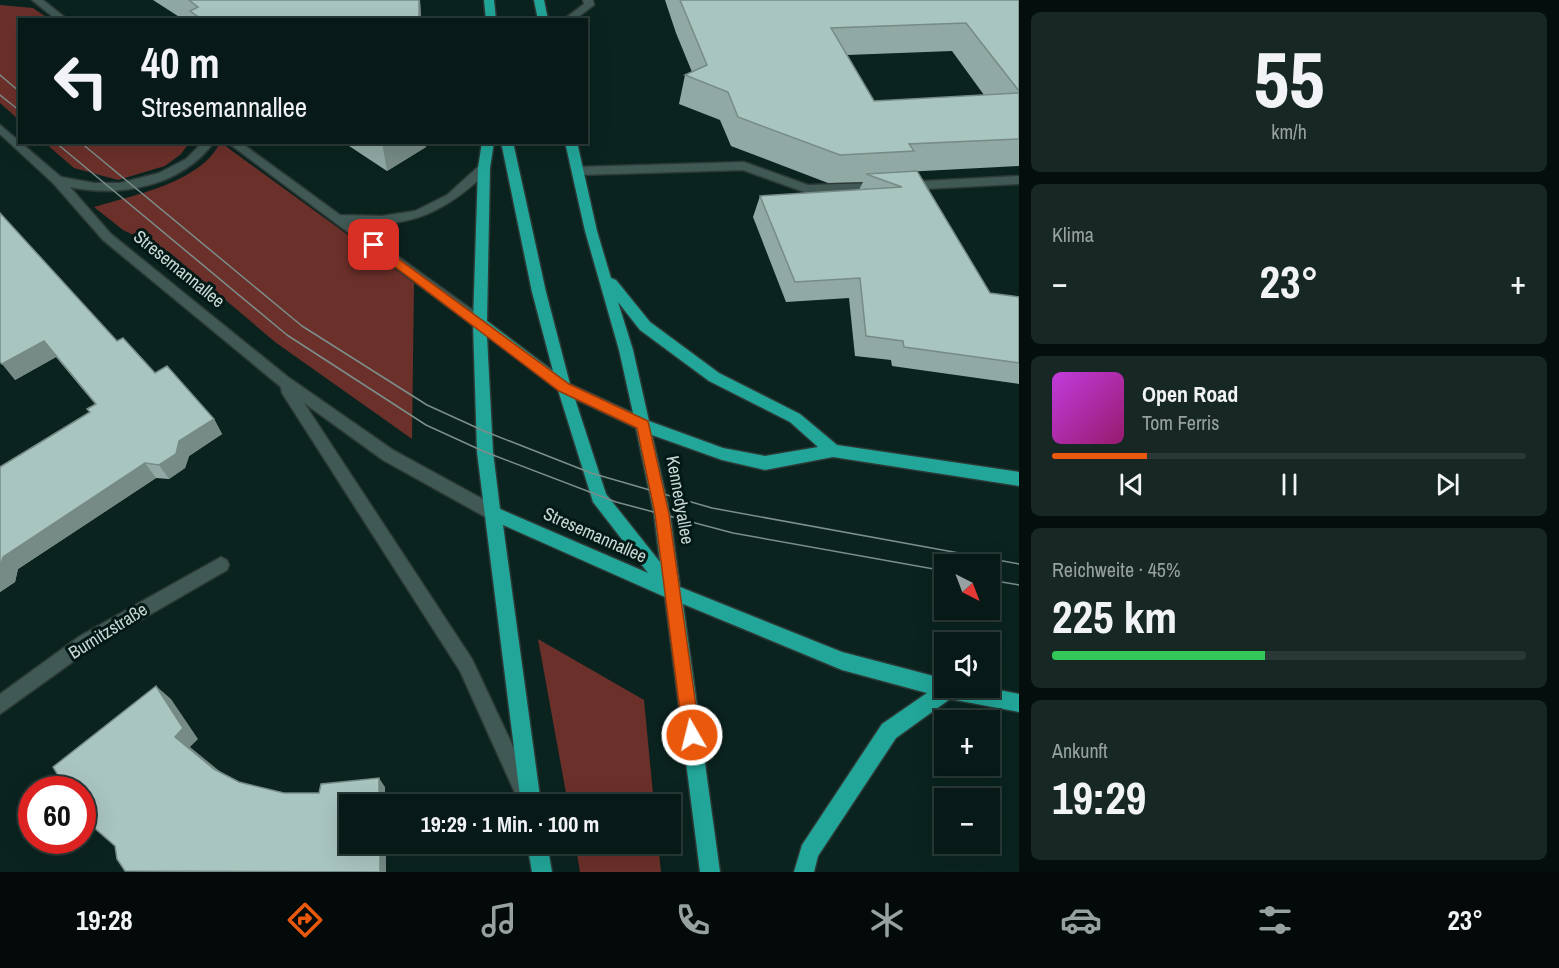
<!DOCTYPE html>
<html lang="de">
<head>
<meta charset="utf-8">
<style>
  :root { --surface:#081a17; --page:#162724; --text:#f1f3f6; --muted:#98a1a1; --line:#293836; --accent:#ea580c }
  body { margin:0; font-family:"Archivo Narrow",sans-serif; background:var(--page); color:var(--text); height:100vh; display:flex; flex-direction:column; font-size:22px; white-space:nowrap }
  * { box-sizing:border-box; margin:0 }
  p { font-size:20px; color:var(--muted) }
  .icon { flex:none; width:33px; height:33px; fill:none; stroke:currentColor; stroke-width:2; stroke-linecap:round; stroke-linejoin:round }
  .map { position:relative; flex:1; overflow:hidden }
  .drawer { display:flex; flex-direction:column; gap:12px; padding:12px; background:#040e0d; width:540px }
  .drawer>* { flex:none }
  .guide { position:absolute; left:18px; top:18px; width:570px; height:126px; border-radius:0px; box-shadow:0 6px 24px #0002,0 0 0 2px var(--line); background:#081a17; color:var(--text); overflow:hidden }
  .needle { width:39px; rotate:138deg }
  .buttons { position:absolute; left:934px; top:554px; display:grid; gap:12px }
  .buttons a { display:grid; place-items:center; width:66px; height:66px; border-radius:0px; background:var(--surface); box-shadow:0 6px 24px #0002,0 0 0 2px var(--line); font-size:30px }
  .speed { position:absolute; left:18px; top:776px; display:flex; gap:12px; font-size:30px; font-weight:700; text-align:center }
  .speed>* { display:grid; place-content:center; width:78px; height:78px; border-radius:50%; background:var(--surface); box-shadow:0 6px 24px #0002,0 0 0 2px var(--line); line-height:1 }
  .speed .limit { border:9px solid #d22; background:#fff; color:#111 }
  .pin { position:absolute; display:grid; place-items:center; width:51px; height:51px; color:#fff; margin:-26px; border-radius:12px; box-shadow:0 3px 9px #0006 }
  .me { position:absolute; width:66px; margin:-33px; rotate:352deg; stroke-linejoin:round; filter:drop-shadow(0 0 4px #0008) }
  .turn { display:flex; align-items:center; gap:21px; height:126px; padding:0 24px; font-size:27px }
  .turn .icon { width:78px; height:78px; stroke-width:2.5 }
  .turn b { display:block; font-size:42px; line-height:51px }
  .big { font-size:45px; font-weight:800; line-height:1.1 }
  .drawer .card { flex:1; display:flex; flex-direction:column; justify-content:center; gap:9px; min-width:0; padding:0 21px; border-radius:9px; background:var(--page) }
  .drawer .dial { align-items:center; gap:0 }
  .dial b { font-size:78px; line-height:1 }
  .song { display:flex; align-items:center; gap:18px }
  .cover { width:72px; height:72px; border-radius:9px; background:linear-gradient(135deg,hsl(290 70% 55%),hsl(320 70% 35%)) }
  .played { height:6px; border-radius:3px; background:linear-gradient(90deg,var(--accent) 20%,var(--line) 20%) }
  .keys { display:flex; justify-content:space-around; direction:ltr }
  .heat { display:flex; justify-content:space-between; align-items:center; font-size:33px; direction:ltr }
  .charge { height:9px; border-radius:4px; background:linear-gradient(90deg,#34c759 45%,var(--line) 0) }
  .trip { position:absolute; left:339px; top:794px; width:342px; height:60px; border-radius:0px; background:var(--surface); box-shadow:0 6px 24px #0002,0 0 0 2px var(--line); font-weight:800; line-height:60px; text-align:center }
  .tab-bar { display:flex; height:96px; justify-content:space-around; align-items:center; background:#030a09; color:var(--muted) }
  .tab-bar .icon { width:42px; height:42px }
  .tab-bar .active { color:var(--accent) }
  .tab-bar b { font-size:27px; color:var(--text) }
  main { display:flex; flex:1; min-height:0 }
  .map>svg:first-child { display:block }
  .green { fill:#6c302a }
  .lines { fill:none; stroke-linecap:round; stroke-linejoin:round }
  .lane-casing { stroke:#2c3936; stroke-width:3 }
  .street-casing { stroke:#2c3936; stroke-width:3 }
  .primary-casing { stroke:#2c3936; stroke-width:3 }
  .lane { fill:#405955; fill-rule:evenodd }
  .street { fill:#405955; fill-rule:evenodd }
  .primary { fill:#22a699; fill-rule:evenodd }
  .tram { stroke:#7b8e8b; stroke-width:1.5 }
  .wall { fill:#91a9a5; fill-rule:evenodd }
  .shaded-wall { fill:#768a86 }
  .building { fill:#a9c5c0; stroke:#768a86; stroke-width:1.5 }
  .route { fill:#ea580c; stroke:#983908; stroke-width:1.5 }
  .labels { text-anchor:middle; stroke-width:6; stroke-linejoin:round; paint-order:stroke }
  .street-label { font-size:18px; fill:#c9d7d5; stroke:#021916 }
</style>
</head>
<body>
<main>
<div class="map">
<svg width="1019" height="872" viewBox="0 0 1019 872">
  <rect width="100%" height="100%" fill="#0a231f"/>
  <!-- green -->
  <path class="green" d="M0,5L33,8L49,19L20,20L19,120L0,103Z
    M220,142L414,283L412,439L275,342L169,252L123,230L94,207C131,196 203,182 220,142Z
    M45,143H189L181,154L165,166L118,180L74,168Z
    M538,639L644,700L654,804H568Z
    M575,843H658L661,872H580Z"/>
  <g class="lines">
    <defs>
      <path id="lane" d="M744,162L808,185L878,183L884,187L878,191L807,193L743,170L578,175L572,171L578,167Z
        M1019,176V184L905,190L899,186L905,182Z"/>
      <path id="street" d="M32,0H43L68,20H57Z
        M583,0H593L594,5L574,20H563L584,4Z
        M0,125L61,177L94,183H120L159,173L186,159L203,142H214C182,186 120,198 70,187L111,234L288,377L393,450L501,509L503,514L501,519L495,521L489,519L383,460L304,403L472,659L540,804H520L460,671L282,393L281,387L103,240L53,183L0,134Z
        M227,142H240L340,215L382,216L415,211L447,195L480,165H488V171C447,211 412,228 353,224L485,319L487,323L485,327H475Z
        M221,557L227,560L229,565L227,570L92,648L0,714V694L80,636Z"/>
      <path id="primary" d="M484,0H494L496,20H486Z
        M534,0H544L548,20H538Z
        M482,142H494L490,168L487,321L553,371L532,292L501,142H513L546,292L570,384L633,413L619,350L585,231L565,142H577L597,231L611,278L616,280L650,322L719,373L800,414L837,445L1019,472V486L833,457L765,470L722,460L652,435L670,514L680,587L842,652L945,679V687H984L1019,694V712L950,699L896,738L818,856L814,872H794L802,845L882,724L927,693L842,670L683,604L720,872H700L665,597L503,525L541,804H521L477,452L473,323L478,168ZM618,302L640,330L709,381L790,422L818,447L765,456L723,448L649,421L633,350ZM487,336L558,390L593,502L648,573L500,509L493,452ZM575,399L636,428L654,514L660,562L606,494Z
        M527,843H547L552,872H532Z"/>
    </defs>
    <!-- lane casing -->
    <use href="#lane" class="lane-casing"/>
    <!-- street casing -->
    <use href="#street" class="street-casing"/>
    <!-- primary casing -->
    <use href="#primary" class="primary-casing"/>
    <!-- lane -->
    <use href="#lane" class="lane"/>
    <!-- street -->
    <use href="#street" class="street"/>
    <!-- primary -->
    <use href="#primary" class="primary"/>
    <!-- tram -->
    <path class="tram" d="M0,75L20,92
      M0,95L20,111
      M55,142L287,335L426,425L485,452L616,502L733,533L945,571
      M80,142L302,326L427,405L484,431L591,473L712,508L1019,564
      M990,580L1019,585"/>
  </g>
  <!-- wall -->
  <path class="wall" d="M153,0H420L421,20H184Z
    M665,0H1019V166L904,172L990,293L1019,297V384L892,366L891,360L855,356L849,298L786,302L753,217L760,196L859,190L863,182L828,183L731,146L720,120L679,104L685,75L692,72L676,33ZM952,51L984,95L874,101L847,55Z
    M343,142H426V147L387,171Z
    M0,213L117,341L155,373L214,419L222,434L189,456L185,468L169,479L156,478L18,569L15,582L0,592V467L90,412L95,404L56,357L15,380Z"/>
  <!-- shaded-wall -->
  <path class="shaded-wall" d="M419,0H420L421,20H419Z
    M382,142H426V147L387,171Z
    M44,341L56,357L15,380L2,364Z
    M214,419L222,434L189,456L185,468L169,479L159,465L179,441Z
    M145,463L156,478L18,569L15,582L0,592V567L3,557Z
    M156,686L171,699L198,739L190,747L228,778L214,769L175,737Z
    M379,778L385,787V804H379Z
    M380,843H386V872H380Z"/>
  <!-- building -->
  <path class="building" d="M189,0H419V20H203L190,11L198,7Z
    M680,0H1019V91L966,23L831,28L874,101L1019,93V139L909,144L914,151L840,155L738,117L728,92L685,75L707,65Z
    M917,171L990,293L1019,297V363L904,347L903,341L866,336L860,278L795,282L760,196L902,187L866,174Z
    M0,213L117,341L123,338L155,373L167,366L214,419L179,441L176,454L159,465L145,463L3,557L0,567V467L90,412L87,409L96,404L44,341L2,364L0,362Z
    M156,686L183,728L175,737L214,769L239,782L284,793H319L321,784L379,778V804H350V843H380V872L125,871L117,859L115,846L84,819L82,817V789H66L53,767Z"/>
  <!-- route -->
  <path class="route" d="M374,241L569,384L648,421L669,514L700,735L698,741L692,743L685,741L683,735L655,514L637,428L559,391L370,248L368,245Z"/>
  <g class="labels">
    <!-- street labels -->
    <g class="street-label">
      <text transform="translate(179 269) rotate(39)" y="6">Stresemannallee</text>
      <text transform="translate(680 500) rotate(80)" y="6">Kennedyallee</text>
      <text transform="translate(595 535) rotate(24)" y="6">Stresemannallee</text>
      <text transform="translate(108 631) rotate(-32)" y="6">Burnitzstraße</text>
    </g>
  </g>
</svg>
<div class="buttons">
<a><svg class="needle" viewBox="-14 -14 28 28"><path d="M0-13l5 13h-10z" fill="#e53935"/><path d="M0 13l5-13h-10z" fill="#98a1a1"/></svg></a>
<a><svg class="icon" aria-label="sound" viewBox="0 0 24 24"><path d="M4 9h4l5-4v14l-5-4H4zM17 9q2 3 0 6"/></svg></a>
<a>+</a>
<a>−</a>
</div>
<div class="speed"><div class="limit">60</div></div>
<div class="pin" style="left:374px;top:245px;background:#d93025"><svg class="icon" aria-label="arrive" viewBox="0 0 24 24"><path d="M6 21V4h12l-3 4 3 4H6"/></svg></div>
<svg class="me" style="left:692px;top:735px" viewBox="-20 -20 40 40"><circle r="17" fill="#ea580c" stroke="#fff" stroke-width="3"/><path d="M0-11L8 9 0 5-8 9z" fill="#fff"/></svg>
<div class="trip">19:29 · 1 Min. · 100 m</div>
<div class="guide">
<div class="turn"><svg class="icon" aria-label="left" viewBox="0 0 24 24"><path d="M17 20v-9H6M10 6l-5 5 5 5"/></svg><div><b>40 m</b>Stresemannallee</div></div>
</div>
</div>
<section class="drawer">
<div class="card dial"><b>55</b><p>km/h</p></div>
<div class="card"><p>Klima</p>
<div class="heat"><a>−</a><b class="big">23°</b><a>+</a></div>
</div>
<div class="card">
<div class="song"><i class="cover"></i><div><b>Open Road</b><p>Tom Ferris</p></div></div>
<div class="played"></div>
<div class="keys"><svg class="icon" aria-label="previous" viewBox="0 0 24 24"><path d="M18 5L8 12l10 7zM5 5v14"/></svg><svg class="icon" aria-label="pause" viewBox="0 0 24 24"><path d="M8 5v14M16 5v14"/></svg><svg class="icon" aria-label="next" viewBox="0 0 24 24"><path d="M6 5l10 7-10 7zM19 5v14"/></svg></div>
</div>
<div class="card"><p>Reichweite · 45%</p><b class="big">225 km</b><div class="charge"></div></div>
<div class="card"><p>Ankunft</p><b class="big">19:29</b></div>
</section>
</main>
<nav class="tab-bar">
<b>19:28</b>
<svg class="icon active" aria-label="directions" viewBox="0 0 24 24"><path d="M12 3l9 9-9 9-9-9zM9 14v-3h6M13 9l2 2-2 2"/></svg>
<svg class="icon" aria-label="music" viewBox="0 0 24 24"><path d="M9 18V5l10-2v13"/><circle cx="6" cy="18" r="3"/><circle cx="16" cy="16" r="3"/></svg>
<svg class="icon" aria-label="phone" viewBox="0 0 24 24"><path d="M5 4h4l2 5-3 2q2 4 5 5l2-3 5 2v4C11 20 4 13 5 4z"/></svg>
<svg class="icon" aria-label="climate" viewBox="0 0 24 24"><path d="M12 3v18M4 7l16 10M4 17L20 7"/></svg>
<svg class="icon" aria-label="car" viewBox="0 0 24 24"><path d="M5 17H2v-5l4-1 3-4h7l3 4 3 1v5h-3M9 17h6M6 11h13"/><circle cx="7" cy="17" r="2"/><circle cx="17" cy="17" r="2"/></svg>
<svg class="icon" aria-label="filters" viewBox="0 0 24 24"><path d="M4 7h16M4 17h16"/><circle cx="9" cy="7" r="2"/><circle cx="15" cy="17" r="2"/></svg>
<b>23°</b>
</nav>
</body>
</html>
